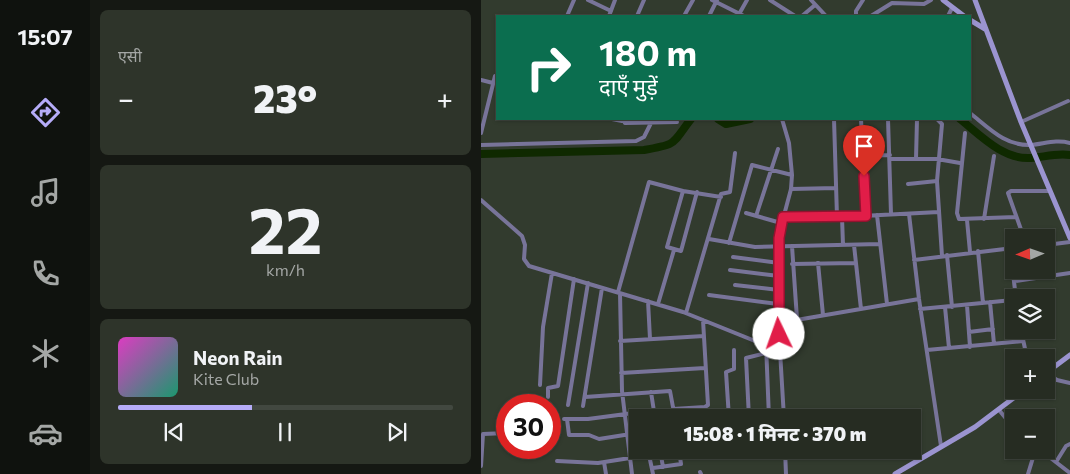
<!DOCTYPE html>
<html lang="hi">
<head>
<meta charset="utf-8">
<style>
  :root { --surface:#262c22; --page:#2e342a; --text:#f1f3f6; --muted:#a4a7a5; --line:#424840; --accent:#b5acf8 }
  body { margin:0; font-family:Commissioner,"Noto Sans Devanagari",sans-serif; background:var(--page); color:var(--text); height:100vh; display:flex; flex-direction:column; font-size:19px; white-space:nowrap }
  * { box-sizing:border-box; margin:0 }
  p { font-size:16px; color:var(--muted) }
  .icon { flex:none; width:28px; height:28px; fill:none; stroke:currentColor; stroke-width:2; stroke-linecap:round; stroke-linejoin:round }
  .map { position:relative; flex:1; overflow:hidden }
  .panel { display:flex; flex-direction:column; gap:10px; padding:10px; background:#151813; width:391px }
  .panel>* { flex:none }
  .hud { position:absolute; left:15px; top:15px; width:475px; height:105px; border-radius:0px; box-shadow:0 1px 4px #0004,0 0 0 1px var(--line); background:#0b6e4f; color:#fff; overflow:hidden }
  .needle { width:32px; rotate:268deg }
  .buttons { position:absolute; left:524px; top:229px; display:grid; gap:10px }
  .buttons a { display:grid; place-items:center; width:50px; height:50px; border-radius:0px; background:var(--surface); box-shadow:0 1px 4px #0004,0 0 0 1px var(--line); font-size:25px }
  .speed { position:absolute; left:15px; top:394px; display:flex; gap:10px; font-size:25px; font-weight:700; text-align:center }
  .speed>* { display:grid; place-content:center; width:65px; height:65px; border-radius:50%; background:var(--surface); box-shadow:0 1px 4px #0004,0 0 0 1px var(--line); line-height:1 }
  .speed .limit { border:8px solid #d22; background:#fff; color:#111 }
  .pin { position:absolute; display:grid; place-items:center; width:42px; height:42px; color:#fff; margin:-51px -21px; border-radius:50% 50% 50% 0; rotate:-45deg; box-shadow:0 0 5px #0007 }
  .pin .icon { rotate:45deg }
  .me { position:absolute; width:55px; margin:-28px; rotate:357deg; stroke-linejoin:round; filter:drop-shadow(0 0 4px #0008) }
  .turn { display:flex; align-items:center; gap:18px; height:105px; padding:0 20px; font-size:22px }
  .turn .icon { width:65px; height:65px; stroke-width:2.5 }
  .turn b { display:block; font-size:35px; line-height:42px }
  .big { font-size:38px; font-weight:800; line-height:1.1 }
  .panel .card { flex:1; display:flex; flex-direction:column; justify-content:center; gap:8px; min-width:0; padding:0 18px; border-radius:8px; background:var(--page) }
  .panel .dial { align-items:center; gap:0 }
  .dial b { font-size:65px; line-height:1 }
  .song { display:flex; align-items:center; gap:15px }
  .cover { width:60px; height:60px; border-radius:8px; background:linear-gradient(135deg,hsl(310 70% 55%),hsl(160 70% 35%)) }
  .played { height:5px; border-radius:2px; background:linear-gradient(90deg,var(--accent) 40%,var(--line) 40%) }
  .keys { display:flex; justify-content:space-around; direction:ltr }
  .heat { display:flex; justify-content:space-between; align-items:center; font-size:28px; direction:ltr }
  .trip { position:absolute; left:148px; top:409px; width:292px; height:50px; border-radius:0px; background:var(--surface); box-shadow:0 1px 4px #0004,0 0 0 1px var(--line); font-weight:800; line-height:50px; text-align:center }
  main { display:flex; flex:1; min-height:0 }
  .tabs { display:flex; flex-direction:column; width:90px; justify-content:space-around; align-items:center; background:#0f120e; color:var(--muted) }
  .tabs .icon { width:35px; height:35px }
  .tabs .active { color:var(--accent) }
  .tabs b { font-size:22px; color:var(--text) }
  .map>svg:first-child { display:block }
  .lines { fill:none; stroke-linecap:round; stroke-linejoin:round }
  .river { stroke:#0f2900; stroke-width:8 }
  .street { stroke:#787499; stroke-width:4 }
  .secondary { stroke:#9b94d0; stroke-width:5 }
  .route-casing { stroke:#92132f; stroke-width:12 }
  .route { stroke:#e11d48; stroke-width:9 }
</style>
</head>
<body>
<main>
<nav class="tabs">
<b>15:07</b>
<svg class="icon active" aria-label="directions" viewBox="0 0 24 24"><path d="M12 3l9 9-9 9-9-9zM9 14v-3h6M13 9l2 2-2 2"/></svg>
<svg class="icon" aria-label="music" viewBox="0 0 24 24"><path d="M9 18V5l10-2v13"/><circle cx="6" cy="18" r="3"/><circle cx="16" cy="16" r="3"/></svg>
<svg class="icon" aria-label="phone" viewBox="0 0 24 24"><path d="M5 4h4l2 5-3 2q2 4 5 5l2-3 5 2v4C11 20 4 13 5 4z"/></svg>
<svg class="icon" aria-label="climate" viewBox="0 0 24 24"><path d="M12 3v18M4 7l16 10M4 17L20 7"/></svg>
<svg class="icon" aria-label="car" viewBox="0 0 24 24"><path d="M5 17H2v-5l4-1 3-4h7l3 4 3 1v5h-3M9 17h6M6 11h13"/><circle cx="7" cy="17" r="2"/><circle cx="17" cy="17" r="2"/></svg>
</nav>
<section class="panel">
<div class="card"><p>एसी</p>
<div class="heat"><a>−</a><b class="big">23°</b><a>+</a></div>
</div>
<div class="card dial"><b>22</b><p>km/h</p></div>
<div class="card">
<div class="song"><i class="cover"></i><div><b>Neon Rain</b><p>Kite Club</p></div></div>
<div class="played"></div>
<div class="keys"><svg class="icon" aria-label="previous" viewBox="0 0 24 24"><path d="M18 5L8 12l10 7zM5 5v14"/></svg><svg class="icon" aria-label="pause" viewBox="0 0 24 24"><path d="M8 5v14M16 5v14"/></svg><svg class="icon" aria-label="next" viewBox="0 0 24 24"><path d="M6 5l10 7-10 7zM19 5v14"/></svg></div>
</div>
</section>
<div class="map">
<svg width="589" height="474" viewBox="0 0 589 474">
  <rect width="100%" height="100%" fill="#323b2e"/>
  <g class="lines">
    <!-- river -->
    <path class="river" d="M237,119L245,124L269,119
      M479,119C499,135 522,160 550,158C563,157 575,153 589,155
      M0,154L163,150C197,144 190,145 210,119"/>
    <!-- street -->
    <path class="street" d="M107,0L130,11
      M231,0L263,16
      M289,0L314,16
      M330,0L345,16
      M86,16L93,0
      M128,16L134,0
      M156,16L163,0
      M203,16L212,0
      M228,16L236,0
      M257,16L266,0
      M321,16L334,5
      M375,16V11L382,0
      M390,16L411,3L443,4L450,0
      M467,16L471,8
      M0,80L12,83
      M489,113C508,128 524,146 550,145C563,144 575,139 589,143
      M131,119L141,121
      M142,119L144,123L196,122
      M353,119L356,217
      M380,119L385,216
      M407,119L410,214
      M456,119L461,124L456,181L461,256
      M540,122L587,101
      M0,133L14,76
      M484,133L476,213L478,219L535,217
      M0,145L155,141L163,137L172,119
      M382,156L409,155
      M409,159H456L479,163
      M435,159L436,119
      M427,184L456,181
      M310,189L355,188
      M202,191L186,247L200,251L216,192
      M0,200L41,236L44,245L43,259L48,266L202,312L299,351L303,418
      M265,213L300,223
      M428,214L438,299L460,446
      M396,215L406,304
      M275,216L297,149
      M302,217H361L458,212
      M361,217L362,245
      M503,219L513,156
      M486,220L489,252
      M543,238L527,193L530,191H569
      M228,239L274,247L399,244
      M248,243L271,165L311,175
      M373,245L380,309
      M565,245L589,242
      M311,246L316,319
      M529,249L535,298
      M497,251L502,303
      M466,255L471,307
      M252,257L298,263
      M433,260L532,248
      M337,263L342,315
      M311,264L375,263
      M249,270L298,276
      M534,281L589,273
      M254,285L298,290
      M137,292L168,182L202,191L240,197
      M139,293L141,391L151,474
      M228,295L297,304
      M167,301L169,339
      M509,302L513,344
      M177,304L193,250
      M486,305L489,347
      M464,307L468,348
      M439,309L532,300
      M205,313L240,194L249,192L254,153
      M298,323L438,299
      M540,330L546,358
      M488,332L512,329
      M139,341L223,336
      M285,344L288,418
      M446,350L542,341
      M299,351L298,234L310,189L311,175L308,143L301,119
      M140,373L224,368
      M565,373L576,380L589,383
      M59,385L62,327L71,273
      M170,392L174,418
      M67,397V388L77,386L93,279
      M104,397L189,391L194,418
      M87,405L107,283
      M102,406L121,288
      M192,409L224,407L227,405L222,320
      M518,410L532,427
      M248,418L245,372L253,369V350
      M268,418L265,358L285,353
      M83,419H107L160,412
      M86,419L88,435H108L118,439L156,433
      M179,450L182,467
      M304,450L305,474
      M553,450L567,456L589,473
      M76,461L117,463L168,455L172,474
      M123,462L125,474
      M575,462L585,446L589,444
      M0,466L2,434L26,433
      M172,468L200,464L198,450
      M219,472L220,474
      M547,474L554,451"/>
    <!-- secondary -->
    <path class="secondary" d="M462,0L483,16
      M494,0L540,122L589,238
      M489,20L504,29
      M565,373L589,355
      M414,474L494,427L543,390"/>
  </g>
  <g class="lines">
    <defs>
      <path id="route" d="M298,334V238L302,217L385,216L383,176"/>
    </defs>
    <!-- route casing -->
    <use href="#route" class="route-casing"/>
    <!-- route -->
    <use href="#route" class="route"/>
  </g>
</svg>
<div class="buttons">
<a><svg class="needle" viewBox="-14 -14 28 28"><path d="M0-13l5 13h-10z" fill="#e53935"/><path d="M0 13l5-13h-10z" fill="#a4a7a5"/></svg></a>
<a><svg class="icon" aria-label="layers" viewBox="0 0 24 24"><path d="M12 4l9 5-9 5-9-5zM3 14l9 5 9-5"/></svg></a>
<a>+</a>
<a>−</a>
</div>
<div class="speed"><div class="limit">30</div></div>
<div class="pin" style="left:383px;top:176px;background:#d93025"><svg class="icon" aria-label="arrive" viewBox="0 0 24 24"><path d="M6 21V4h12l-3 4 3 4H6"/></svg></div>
<svg class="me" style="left:298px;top:334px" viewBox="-20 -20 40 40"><circle r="19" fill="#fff"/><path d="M0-13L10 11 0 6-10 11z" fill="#e11d48"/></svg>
<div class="trip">15:08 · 1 मिनट · 370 m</div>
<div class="hud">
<div class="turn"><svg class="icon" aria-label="right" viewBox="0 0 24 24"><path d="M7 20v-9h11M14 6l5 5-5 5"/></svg><div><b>180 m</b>दाएँ मुड़ें</div></div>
</div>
</div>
</main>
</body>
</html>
